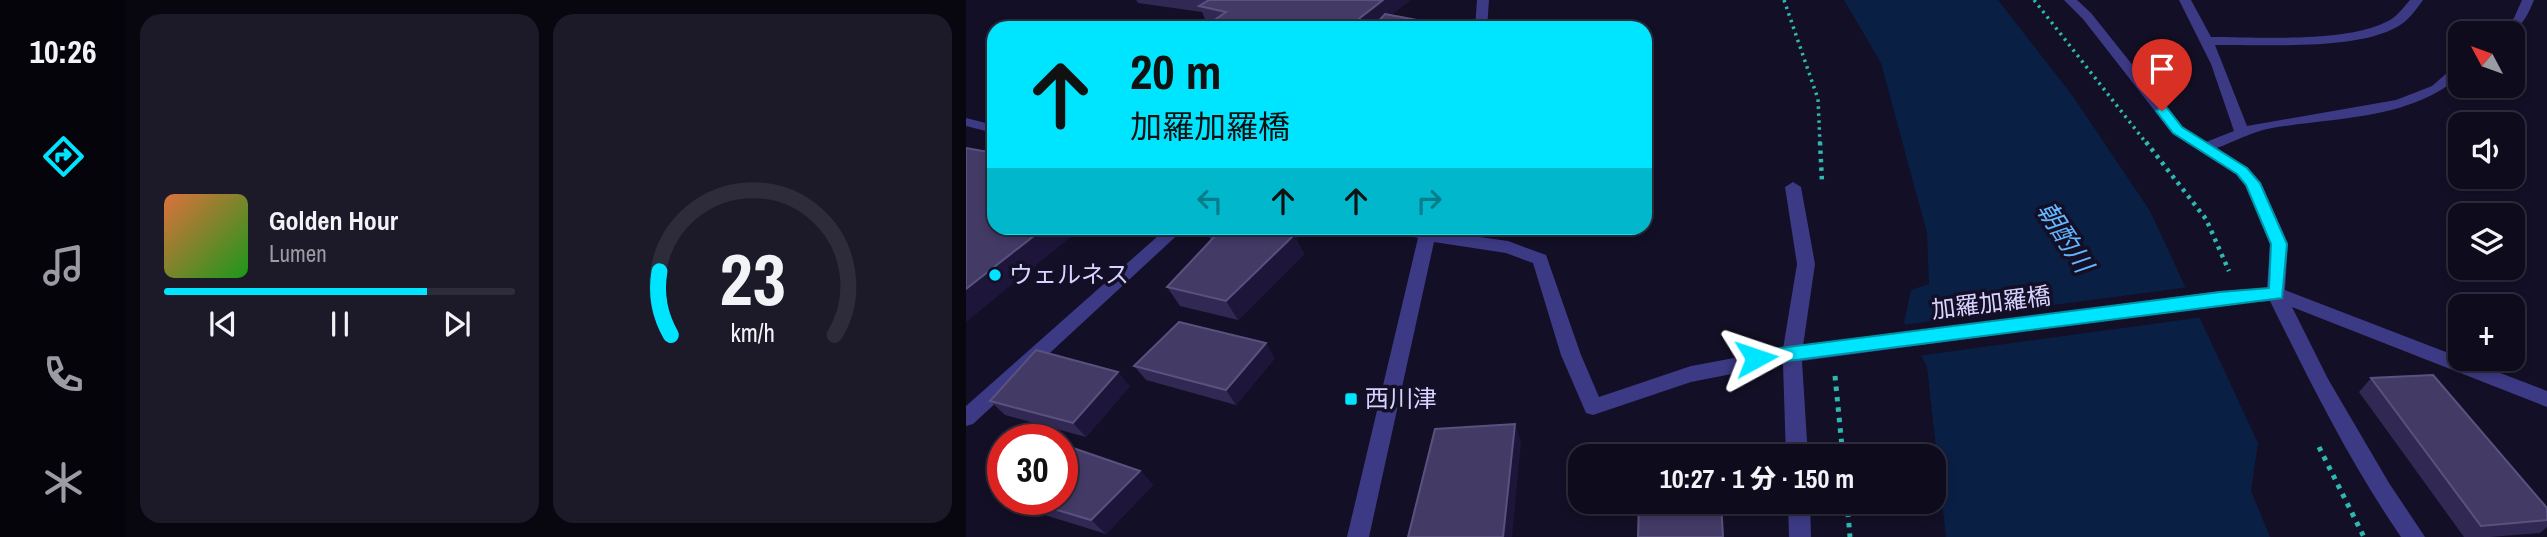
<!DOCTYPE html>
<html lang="ja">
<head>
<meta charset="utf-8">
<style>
  :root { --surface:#0e0b1c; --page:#1c1929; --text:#f1f3f6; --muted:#9b9ba3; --line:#2e2b3b; --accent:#00e5ff }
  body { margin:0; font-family:"Archivo Narrow","Noto Sans JP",sans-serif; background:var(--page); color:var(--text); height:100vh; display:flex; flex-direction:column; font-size:26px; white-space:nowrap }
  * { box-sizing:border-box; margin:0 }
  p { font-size:23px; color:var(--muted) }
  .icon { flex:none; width:38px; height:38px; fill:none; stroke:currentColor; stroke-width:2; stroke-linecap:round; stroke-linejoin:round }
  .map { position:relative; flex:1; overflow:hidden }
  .side { display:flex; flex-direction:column; gap:14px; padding:14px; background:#08060f; width:840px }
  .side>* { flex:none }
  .top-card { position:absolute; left:21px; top:21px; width:665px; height:214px; border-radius:21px; box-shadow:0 4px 10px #0003,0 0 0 2px var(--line); background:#00e5ff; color:#111; overflow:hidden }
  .needle { width:46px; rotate:311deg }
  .controls { position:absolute; left:1482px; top:21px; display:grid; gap:14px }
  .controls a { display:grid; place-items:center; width:77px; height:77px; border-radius:14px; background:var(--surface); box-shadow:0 4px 10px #0003,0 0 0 2px var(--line); font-size:35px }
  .speed { position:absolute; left:21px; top:424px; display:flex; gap:14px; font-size:35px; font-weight:700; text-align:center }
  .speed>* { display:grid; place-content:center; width:91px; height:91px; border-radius:50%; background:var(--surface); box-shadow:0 4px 10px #0003,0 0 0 2px var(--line); line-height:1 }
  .speed .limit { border:10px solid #d22; background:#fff; color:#111 }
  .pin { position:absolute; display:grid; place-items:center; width:60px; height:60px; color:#fff; margin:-72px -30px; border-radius:50% 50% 50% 0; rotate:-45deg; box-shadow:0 0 7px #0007 }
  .pin .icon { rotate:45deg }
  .me { position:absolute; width:77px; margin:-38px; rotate:85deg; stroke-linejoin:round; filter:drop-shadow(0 0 5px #0008) }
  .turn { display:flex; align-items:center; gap:24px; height:147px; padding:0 28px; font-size:32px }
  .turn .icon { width:91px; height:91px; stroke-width:2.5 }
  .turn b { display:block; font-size:49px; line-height:60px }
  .lanes { display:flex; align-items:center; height:66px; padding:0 28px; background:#0003; justify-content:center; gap:35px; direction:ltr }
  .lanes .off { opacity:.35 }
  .side .card { flex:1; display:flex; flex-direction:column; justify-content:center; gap:10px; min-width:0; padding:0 24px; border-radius:21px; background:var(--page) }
  .side .dial { align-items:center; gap:0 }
  .dial svg { height:182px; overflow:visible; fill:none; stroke:var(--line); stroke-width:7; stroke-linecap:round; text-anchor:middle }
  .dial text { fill:var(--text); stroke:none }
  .song { display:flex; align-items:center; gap:21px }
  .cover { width:84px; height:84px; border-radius:10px; background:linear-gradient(135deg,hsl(20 70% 55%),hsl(120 70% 35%)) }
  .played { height:7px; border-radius:4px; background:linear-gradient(90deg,var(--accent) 75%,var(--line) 75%) }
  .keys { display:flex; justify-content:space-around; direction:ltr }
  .side .tiles { flex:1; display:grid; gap:14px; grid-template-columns:repeat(2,1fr) }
  .trip { position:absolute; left:602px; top:444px; width:378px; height:70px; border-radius:21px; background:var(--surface); box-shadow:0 4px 10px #0003,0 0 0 2px var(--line); font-weight:800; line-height:70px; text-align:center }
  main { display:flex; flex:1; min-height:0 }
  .menu { display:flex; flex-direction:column; width:126px; justify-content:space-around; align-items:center; background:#06040b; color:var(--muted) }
  .menu .icon { width:49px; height:49px }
  .menu .on { color:var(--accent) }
  .menu b { font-size:32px; color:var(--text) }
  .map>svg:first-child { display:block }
  .water { fill:#0a1f44 }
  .pier { fill:#130f26 }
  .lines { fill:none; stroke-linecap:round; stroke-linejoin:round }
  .path-far2 { stroke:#2fb8b0; stroke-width:3.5; stroke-dasharray:2.5 4.5; stroke-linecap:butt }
  .path-far1 { stroke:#2fb8b0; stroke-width:4.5; stroke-dasharray:3.5 5; stroke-linecap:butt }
  .path { stroke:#2fb8b0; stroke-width:5; stroke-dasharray:4.5 6; stroke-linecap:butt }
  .minor { fill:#3d3a85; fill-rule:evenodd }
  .wall { fill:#312854 }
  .shaded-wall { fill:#1d163a }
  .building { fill:#433a66; stroke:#5a527e; stroke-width:2 }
  .route { fill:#00e5ff; stroke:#0095a6; stroke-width:2 }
  .poi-dot { fill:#00e5ff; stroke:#130f26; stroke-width:2.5 }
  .labels { text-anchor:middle; stroke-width:7; stroke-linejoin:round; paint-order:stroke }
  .poi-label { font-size:24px; fill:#d9d4ff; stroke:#130f26; text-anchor:start }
  .street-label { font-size:24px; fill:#d9d4ff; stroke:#130f26 }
  .water-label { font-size:26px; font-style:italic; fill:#62b6ff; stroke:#130f26 }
</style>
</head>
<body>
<main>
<nav class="menu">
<b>10:26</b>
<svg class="icon on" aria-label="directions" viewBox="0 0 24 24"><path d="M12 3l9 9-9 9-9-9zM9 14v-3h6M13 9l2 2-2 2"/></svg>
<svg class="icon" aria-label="music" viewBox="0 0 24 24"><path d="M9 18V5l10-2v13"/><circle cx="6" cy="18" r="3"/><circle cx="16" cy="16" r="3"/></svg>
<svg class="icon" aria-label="phone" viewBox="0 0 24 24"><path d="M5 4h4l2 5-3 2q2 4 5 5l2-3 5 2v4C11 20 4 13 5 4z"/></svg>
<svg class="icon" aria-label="climate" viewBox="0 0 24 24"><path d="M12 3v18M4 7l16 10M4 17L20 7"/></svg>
</nav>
<section class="side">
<div class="tiles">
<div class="card">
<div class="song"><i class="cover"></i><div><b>Golden Hour</b><p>Lumen</p></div></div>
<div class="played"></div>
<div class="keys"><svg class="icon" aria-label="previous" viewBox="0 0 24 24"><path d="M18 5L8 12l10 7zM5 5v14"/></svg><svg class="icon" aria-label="pause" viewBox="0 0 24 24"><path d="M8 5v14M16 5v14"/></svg><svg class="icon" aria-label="next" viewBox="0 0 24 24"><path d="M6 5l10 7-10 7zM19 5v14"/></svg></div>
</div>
<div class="card dial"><svg viewBox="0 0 100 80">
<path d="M14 69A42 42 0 1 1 86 69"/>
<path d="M14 69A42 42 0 0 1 9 41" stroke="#00e5ff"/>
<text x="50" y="56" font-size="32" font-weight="700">23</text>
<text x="50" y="72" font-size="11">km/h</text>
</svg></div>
</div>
</section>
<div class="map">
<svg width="1581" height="537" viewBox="0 0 1581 537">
  <rect width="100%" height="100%" fill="#130f26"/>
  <!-- water -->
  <path class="water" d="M878,0H1032L1106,95L1184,211L1292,443L1285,491L1304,537H980L961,367L938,322L945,290L963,284L961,233L915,63Z"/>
  <!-- pier -->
  <path class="pier" d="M1224,287L1238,317L951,356L936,325Z"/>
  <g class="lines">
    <!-- path-far2 -->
    <path class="path-far2" d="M818,0L852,99L854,144
      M1068,0L1181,144"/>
    <!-- path-far1 -->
    <path class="path-far1" d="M854,142L856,182
      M1180,142L1240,219L1263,271"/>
    <!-- path -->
    <path class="path" d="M869,376L877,457
      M1353,447L1398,537
      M881,502L884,537"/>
    <!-- minor -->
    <path class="minor" d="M511,0H523L521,28H509Z
      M1098,0H1111L1125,13L1216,127L1240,142L1268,131L1245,64L1213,0H1225L1245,37C1294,37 1377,43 1420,22C1430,18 1437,8 1444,0H1457C1450,10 1442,21 1431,27C1388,51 1299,44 1249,45L1281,126L1430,100L1466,86L1489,66L1494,65V76C1443,121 1365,117 1301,129C1284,133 1267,142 1251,148L1281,168L1295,183L1322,244L1319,290L1581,391V407L1326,307L1362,379L1423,483L1459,537H1435C1384,463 1344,382 1304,301L1254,305L836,361L842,457H820L817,364L725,382L627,415L620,413L595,355L567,263L540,253L468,242L403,537H381L452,238L429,232L427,228H471V231L542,241L580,255L615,355L633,397L725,366L817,349L831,264L819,187L827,182L835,187L849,264L837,346L1254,291L1301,288L1304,244L1280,185L1271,174L1206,133L1117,19Z
      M1556,0H1568C1560,19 1554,33 1531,33L1548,18Z
      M0,118L28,125V133L0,126Z
      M201,228H219L7,424L0,426V406Z
      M822,502H844L845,537H823Z"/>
  </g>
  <!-- wall -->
  <path class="wall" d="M170,0H444L425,15L458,28H237L243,24H241L236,12L172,3Z
    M238,228H341L330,239L338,254L272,320L214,306L201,287L245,240Z
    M309,358L270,405L180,380L168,366Z
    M1405,378L1581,508V527L1574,533L1524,537H1498L1393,392Z
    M164,386L120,437L39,415L24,401Z
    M174,471L187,485L140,534L66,511L52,499H96Z"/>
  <!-- shaded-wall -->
  <path class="shaded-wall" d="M417,0H444L409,28H381Z
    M456,21L458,28H451Z
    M312,22L315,28H302Z
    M78,228H116L0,322V289Z
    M313,228H341L330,239L338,254L272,320L260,301Z
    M300,343L309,358L270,405L260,390Z
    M152,372L164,386L120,437L107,423Z
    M549,424L555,442L546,537H537Z
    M174,471L187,485L140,534L125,520Z"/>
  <!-- building -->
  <path class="building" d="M243,0H417L381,28H346L312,22L302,28H237L260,12L233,6Z
    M419,14L456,21L451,28H406Z
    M666,21V28H623V26Z
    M0,148L28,153V228H78L0,289Z
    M240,228H313L310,231L328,235L260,301L201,287L250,235Z
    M213,322L300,343L260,390L168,366Z
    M70,350L152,372L107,423L24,401Z
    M1467,375L1581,508V520L1515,526L1405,378Z
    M549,424L537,537H442L469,429Z
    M104,447L174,471L125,520L54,499H96V454Z
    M673,502H755L757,537H672Z"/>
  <!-- route -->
  <path class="route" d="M1196,107L1201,108L1216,127L1281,168L1294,183L1321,244L1316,298L790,365L784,363L782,358L784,353L790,351L1254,292L1303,288L1305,244L1280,185L1271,174L1207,133L1190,111Z"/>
  <!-- markers -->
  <g class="poi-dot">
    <circle cx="29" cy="275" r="7"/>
    <rect x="378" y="392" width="14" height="14" rx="3.5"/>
  </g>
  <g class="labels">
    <!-- poi labels -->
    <g class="poi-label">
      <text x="43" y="283">ウェルネス</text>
      <text x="399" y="407">西川津</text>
    </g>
    <!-- street labels -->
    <g class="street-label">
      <text transform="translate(1025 303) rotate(-7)" y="8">加羅加羅橋</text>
    </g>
    <!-- water labels -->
    <g class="water-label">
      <text transform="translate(1099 237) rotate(57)" y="9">朝酌川</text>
    </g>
  </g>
</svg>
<div class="controls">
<a><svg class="needle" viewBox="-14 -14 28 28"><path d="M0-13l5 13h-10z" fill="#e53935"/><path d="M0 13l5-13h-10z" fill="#9b9ba3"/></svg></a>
<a><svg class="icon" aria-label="sound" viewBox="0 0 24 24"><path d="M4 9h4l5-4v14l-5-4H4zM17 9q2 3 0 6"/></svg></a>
<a><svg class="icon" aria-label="layers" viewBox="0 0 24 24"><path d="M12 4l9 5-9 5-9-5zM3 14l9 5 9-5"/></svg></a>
<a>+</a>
</div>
<div class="speed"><div class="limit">30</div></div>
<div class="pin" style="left:1196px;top:111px;background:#d93025"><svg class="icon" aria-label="arrive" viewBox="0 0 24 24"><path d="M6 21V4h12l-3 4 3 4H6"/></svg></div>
<svg class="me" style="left:790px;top:358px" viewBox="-20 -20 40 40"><path d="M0-17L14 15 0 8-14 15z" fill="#00e5ff" stroke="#fff" stroke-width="4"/></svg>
<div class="trip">10:27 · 1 分 · 150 m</div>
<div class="top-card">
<div class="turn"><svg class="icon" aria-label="ahead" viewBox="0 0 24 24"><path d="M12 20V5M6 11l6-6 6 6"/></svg><div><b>20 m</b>加羅加羅橋</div></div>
<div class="lanes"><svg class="icon off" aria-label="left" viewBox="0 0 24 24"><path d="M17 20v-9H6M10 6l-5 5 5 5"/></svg><svg class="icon" aria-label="ahead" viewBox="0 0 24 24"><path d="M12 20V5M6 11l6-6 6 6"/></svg><svg class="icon" aria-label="ahead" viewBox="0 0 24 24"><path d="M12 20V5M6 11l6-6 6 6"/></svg><svg class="icon off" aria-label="right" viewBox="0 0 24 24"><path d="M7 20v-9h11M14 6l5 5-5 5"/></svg></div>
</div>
</div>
</main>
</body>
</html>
